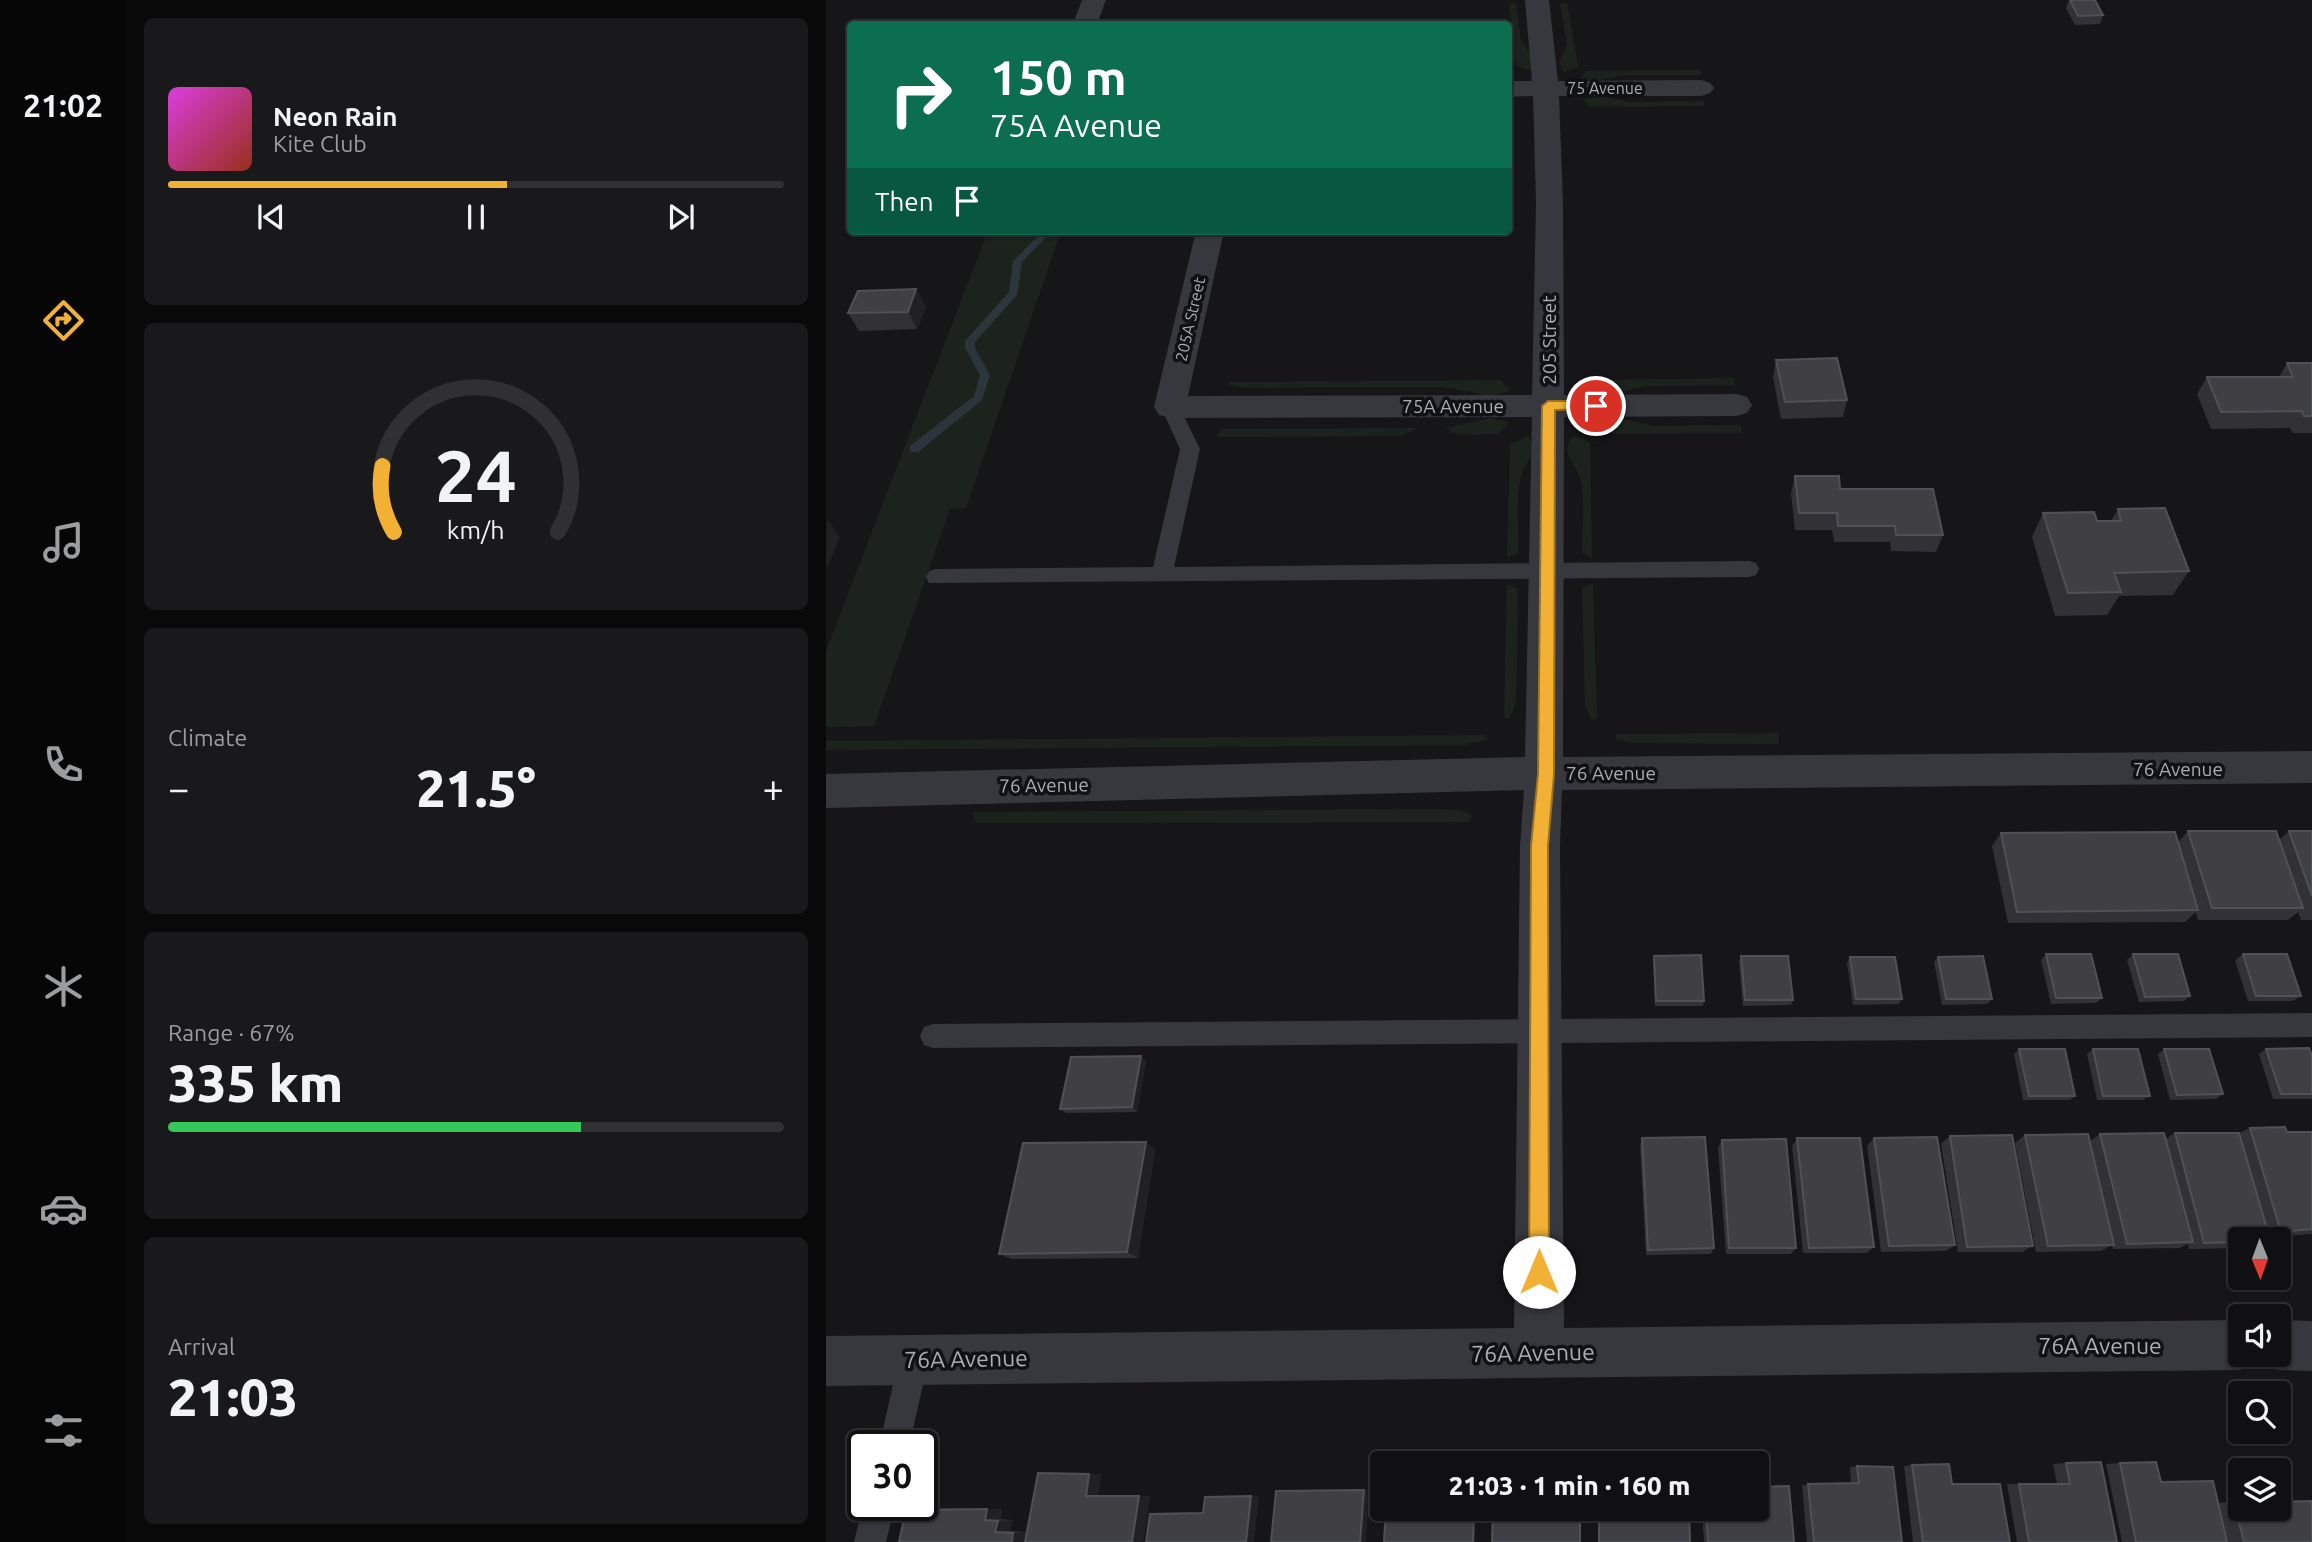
<!DOCTYPE html>
<html lang="en">
<head>
<meta charset="utf-8">
<style>
  :root { --surface:#101012; --page:#19191b; --text:#f1f3f6; --muted:#9c9d9f; --line:#303032; --accent:#f2b134 }
  body { margin:0; font-family:Ubuntu,sans-serif; background:var(--page); color:var(--text); height:100vh; display:flex; flex-direction:column; font-size:26px; white-space:nowrap }
  * { box-sizing:border-box; margin:0 }
  p { font-size:23px; color:var(--muted) }
  .icon { flex:none; width:38px; height:38px; fill:none; stroke:currentColor; stroke-width:2; stroke-linecap:round; stroke-linejoin:round }
  .map { position:relative; flex:1; overflow:hidden }
  .sheet { display:flex; flex-direction:column; gap:18px; padding:18px; background:#09090a; width:700px }
  .sheet>* { flex:none }
  .guide { position:absolute; left:21px; top:21px; width:665px; height:214px; border-radius:7px; box-shadow:0 2px 5px #0004,0 0 0 2px var(--line); background:#0b6e4f; color:#fff; overflow:hidden }
  .needle { width:46px; rotate:179deg }
  .controls { position:absolute; left:1402px; top:1227px; display:grid; gap:14px }
  .controls a { display:grid; place-items:center; width:63px; height:63px; border-radius:7px; background:var(--surface); box-shadow:0 2px 5px #0004,0 0 0 2px var(--line); font-size:35px }
  .speed { position:absolute; left:21px; top:1430px; display:flex; gap:14px; font-size:35px; font-weight:700; text-align:center }
  .speed>* { display:grid; place-content:center; width:91px; height:91px; border-radius:50%; background:var(--surface); box-shadow:0 2px 5px #0004,0 0 0 2px var(--line); line-height:1 }
  .speed .limit { border:4px solid #111; border-radius:10px; background:#fff; color:#111 }
  .pin { position:absolute; display:grid; place-items:center; width:60px; height:60px; color:#fff; margin:-30px; border:4px solid #fff; border-radius:50%; box-shadow:0 2px 7px #0007 }
  .me { position:absolute; width:77px; margin:-38px; rotate:0deg; stroke-linejoin:round; filter:drop-shadow(0 0 5px #0008) }
  .turn { display:flex; align-items:center; gap:24px; height:147px; padding:0 28px; font-size:32px }
  .turn .icon { width:91px; height:91px; stroke-width:2.5 }
  .turn b { display:block; font-size:49px; line-height:60px }
  .then { display:flex; align-items:center; height:66px; padding:0 28px; background:#0003; gap:14px; font-size:26px }
  .big { font-size:52px; font-weight:800; line-height:1.1 }
  .sheet .tile { flex:1; display:flex; flex-direction:column; justify-content:center; gap:10px; min-width:0; padding:0 24px; border-radius:10px; background:var(--page) }
  .sheet .dial { align-items:center; gap:0 }
  .dial svg { height:182px; overflow:visible; fill:none; stroke:var(--line); stroke-width:7; stroke-linecap:round; text-anchor:middle }
  .dial text { fill:var(--text); stroke:none }
  .song { display:flex; align-items:center; gap:21px }
  .cover { width:84px; height:84px; border-radius:10px; background:linear-gradient(135deg,hsl(300 70% 55%),hsl(10 70% 35%)) }
  .played { height:7px; border-radius:4px; background:linear-gradient(90deg,var(--accent) 55%,var(--line) 55%) }
  .keys { display:flex; justify-content:space-around; direction:ltr }
  .heat { display:flex; justify-content:space-between; align-items:center; font-size:38px; direction:ltr }
  .charge { height:10px; border-radius:5px; background:linear-gradient(90deg,#34c759 67%,var(--line) 0) }
  .trip { position:absolute; left:544px; top:1451px; width:399px; height:70px; border-radius:7px; background:var(--surface); box-shadow:0 2px 5px #0004,0 0 0 2px var(--line); font-weight:800; line-height:70px; text-align:center }
  main { display:flex; flex:1; min-height:0 }
  .dock { display:flex; flex-direction:column; width:126px; justify-content:space-around; align-items:center; background:#060607; color:var(--muted) }
  .dock .icon { width:49px; height:49px }
  .dock .active { color:var(--accent) }
  .dock b { font-size:32px; color:var(--text) }
  .map>svg:first-child { display:block }
  .green { fill:#1c231d }
  .lines { fill:none; stroke-linecap:round; stroke-linejoin:round }
  .stream { fill:#2c353c; fill-rule:evenodd }
  .service { fill:#37383d; fill-rule:evenodd }
  .minor { fill:#37383d; fill-rule:evenodd }
  .wall { fill:#323236 }
  .shaded-wall { fill:#212124 }
  .building { fill:#3f3f44; stroke:#4f5156; stroke-width:2 }
  .route { fill:#f2b134; stroke:#9d7322; stroke-width:2 }
  .labels { text-anchor:middle; stroke-width:7; stroke-linejoin:round; paint-order:stroke }
  .far-street-label { font-size:16px; fill:#a8adb8; stroke:#111113 }
  .street-label { font-size:19px; fill:#a8adb8; stroke:#111113 }
  .near-street-label { font-size:23px; fill:#a8adb8; stroke:#111113 }
</style>
</head>
<body>
<main>
<nav class="dock">
<b>21:02</b>
<svg class="icon active" aria-label="directions" viewBox="0 0 24 24"><path d="M12 3l9 9-9 9-9-9zM9 14v-3h6M13 9l2 2-2 2"/></svg>
<svg class="icon" aria-label="music" viewBox="0 0 24 24"><path d="M9 18V5l10-2v13"/><circle cx="6" cy="18" r="3"/><circle cx="16" cy="16" r="3"/></svg>
<svg class="icon" aria-label="phone" viewBox="0 0 24 24"><path d="M5 4h4l2 5-3 2q2 4 5 5l2-3 5 2v4C11 20 4 13 5 4z"/></svg>
<svg class="icon" aria-label="climate" viewBox="0 0 24 24"><path d="M12 3v18M4 7l16 10M4 17L20 7"/></svg>
<svg class="icon" aria-label="car" viewBox="0 0 24 24"><path d="M5 17H2v-5l4-1 3-4h7l3 4 3 1v5h-3M9 17h6M6 11h13"/><circle cx="7" cy="17" r="2"/><circle cx="17" cy="17" r="2"/></svg>
<svg class="icon" aria-label="filters" viewBox="0 0 24 24"><path d="M4 7h16M4 17h16"/><circle cx="9" cy="7" r="2"/><circle cx="15" cy="17" r="2"/></svg>
</nav>
<section class="sheet">
<div class="tile">
<div class="song"><i class="cover"></i><div><b>Neon Rain</b><p>Kite Club</p></div></div>
<div class="played"></div>
<div class="keys"><svg class="icon" aria-label="previous" viewBox="0 0 24 24"><path d="M18 5L8 12l10 7zM5 5v14"/></svg><svg class="icon" aria-label="pause" viewBox="0 0 24 24"><path d="M8 5v14M16 5v14"/></svg><svg class="icon" aria-label="next" viewBox="0 0 24 24"><path d="M6 5l10 7-10 7zM19 5v14"/></svg></div>
</div>
<div class="tile dial"><svg viewBox="0 0 100 80">
<path d="M14 69A42 42 0 1 1 86 69"/>
<path d="M14 69A42 42 0 0 1 9 40" stroke="#f2b134"/>
<text x="50" y="56" font-size="32" font-weight="700">24</text>
<text x="50" y="72" font-size="11">km/h</text>
</svg></div>
<div class="tile"><p>Climate</p>
<div class="heat"><a>−</a><b class="big">21.5°</b><a>+</a></div>
</div>
<div class="tile"><p>Range · 67%</p><b class="big">335 km</b><div class="charge"></div></div>
<div class="tile"><p>Arrival</p><b class="big">21:03</b></div>
</section>
<div class="map">
<svg width="1486" height="1542" viewBox="0 0 1486 1542">
  <rect width="100%" height="100%" fill="#161618"/>
  <!-- green -->
  <path class="green" d="M683,2L690,4L695,40L706,56L707,65L703,70L690,66Z
    M741,2L752,67L738,72L733,63L741,44L734,4Z
    M874,70L875,75H799L768,81L754,79L760,71Z
    M773,96L804,102L878,101V106L764,107L756,99Z
    M162,231H235L140,508L124,509L48,726L0,727V651Z
    M908,378L909,385L821,386L784,395L764,391L773,380Z
    M674,380L684,391L664,396L617,387L418,388L402,384L404,382Z
    M779,417H790L828,426L915,425L916,433L776,434L764,421Z
    M665,418L683,422L673,434L632,435L619,428Z
    M591,428L576,436L389,437L396,429Z
    M702,436C714,456 696,462 694,481C690,504 693,530 692,553L681,558L684,444Z
    M747,436L764,442L766,558L756,553C756,532 760,494 753,475C747,460 734,453 747,436Z
    M767,583L771,718L766,720L759,705L756,587Z
    M681,584L692,589L690,703L683,719L678,717Z
    M952,733L953,744L807,743L790,739V734Z
    M659,735L662,739L638,745L0,750V741Z
    M614,809L637,811L647,816L643,822L150,823L147,812Z"/>
  <g class="lines">
    <!-- stream -->
    <path class="stream" d="M217,231H226L196,262L191,295L149,342V348L164,375L156,400L92,452H84V446L148,396L154,375L139,348V341L183,292L187,261Z"/>
    <!-- service -->
    <path class="service" d="M344,400L351,402L374,449L348,567L923,561L930,563L933,569L930,575L923,577L103,583L100,577L103,571L110,569L327,567L354,449L335,407Z
      M1486,1013V1037L107,1048L98,1045L94,1036L98,1027L107,1024Z
      M88,1344L98,1349L103,1359L83,1446H53L73,1359L78,1349Z
      M37,1505H69L60,1542H28Z"/>
    <!-- minor -->
    <path class="minor" d="M256,0H280L271,24H247Z
      M699,0H723L732,81L875,80L884,83L888,88L884,93L875,96H733L737,203L738,395L910,394L921,397L926,405L921,413L910,416L738,417L737,757L1486,751V783L736,790L734,846L738,1328L1414,1320V1354H1452V1320L1486,1321V1371L1452,1370L1433,1359L1414,1370L0,1386V1336L688,1328L694,846L698,790L0,808V774L699,757L706,417L344,418L333,415L328,407L370,231H398L362,396L706,395L710,203L707,96L682,97V81H706Z"/>
  </g>
  <!-- wall -->
  <path class="wall" d="M1243,0H1269L1277,15L1274,24L1249,25L1240,8Z
    M90,289L100,307L91,329L33,331L22,313Z
    M950,360L1021,400L1017,417L955,419L947,377Z
    M1461,363H1486V433H1467L1464,428L1385,429L1371,394L1381,377H1453Z
    M969,476L1014,489L1117,535L1110,552L1065,551L1064,542H1008L1006,530H969L965,493Z
    M1292,509L1363,571L1347,595L1293,596L1281,615L1229,616L1206,537L1217,513L1271,521H1285Z
    M1362,831L1453,840L1463,831H1486V920H1475L1472,912L1462,920H1372L1370,912L1359,922L1182,923L1166,846L1175,833L1352,842Z
    M1220,954L1276,998L1270,1003L1225,1004L1215,960Z
    M1307,954L1364,996L1358,1001L1313,1002L1301,960Z
    M1417,954L1475,996L1467,1001H1422L1409,960Z
    M828,956L878,1001L877,1006H829L827,961Z
    M915,956L967,1000L965,1005L917,1006L913,962Z
    M1024,957L1076,999L1073,1004L1027,1005L1021,963Z
    M1112,957L1166,999L1161,1004L1116,1005L1108,962Z
    M1193,1049L1249,1096L1244,1100H1197L1188,1054Z
    M1267,1049L1324,1096L1317,1100H1271L1261,1054Z
    M1338,1049L1397,1094L1390,1099L1344,1100L1332,1054Z
    M1440,1049L1486,1056V1099H1447L1433,1054Z
    M315,1056L320,1061L311,1112L240,1113L234,1109Z
    M1424,1128L1461,1132H1486V1234L1414,1239V1248L1363,1249L1362,1244L1353,1248L1287,1249L1286,1245L1275,1251L1210,1252L1189,1143L1199,1135L1264,1141L1274,1134L1339,1139L1349,1133H1413Z
    M1124,1136L1207,1246L1196,1252H1132L1115,1144Z
    M816,1138L888,1248L885,1254L820,1255L814,1146Z
    M971,1138L1048,1247L1041,1253H977L966,1146Z
    M1048,1138L1129,1245L1120,1251L1055,1252L1041,1146Z
    M896,1140L970,1248L965,1254H900L892,1148Z
    M320,1142L329,1150L312,1258L186,1259L173,1254Z
    M1240,1463L1291,1542H1191L1181,1484H1231L1227,1464Z
    M1294,1463L1335,1482L1392,1503L1414,1502V1508H1452V1501H1486V1542H1296L1280,1464Z
    M1086,1465L1126,1484L1184,1542H1087L1078,1466Z
    M1031,1466L1076,1542H981L976,1485L1025,1484L1024,1467Z
    M275,1474L272,1496H324L317,1542H73L80,1510L176,1509L174,1519L187,1520L184,1531L201,1532Z
    M876,1508H931L968,1542H878Z"/>
  <!-- shaded-wall -->
  <path class="shaded-wall" d="M90,289L100,307L91,329L82,312Z
    M2,520L14,537L0,571V524Z
    M315,1056L320,1061L311,1112L306,1107Z
    M320,1142L329,1150L312,1258L301,1252Z
    M263,1474H275L272,1496H260Z
    M538,1490H543L540,1542H534Z
    M313,1496H324L317,1542H306Z
    M425,1496H433L428,1542H420Z
    M648,1508H650L649,1542H647Z
    M161,1509H176L174,1519L159,1520Z
    M187,1520L184,1531L169,1532L172,1521Z
    M202,1532L200,1542H186L187,1533Z"/>
  <!-- building -->
  <path class="building" d="M1244,0H1269L1277,15L1252,16Z
    M90,289L82,312L22,313L32,291Z
    M1011,358L1021,400L959,402L950,360Z
    M1461,363H1486V416H1478L1476,411L1395,412L1381,377H1467Z
    M969,476H1013L1014,489H1107L1117,535H1070L1069,526H1012L1011,513H973Z
    M1339,508L1363,571L1288,573L1295,592L1242,593L1217,513L1268,512L1271,521H1295L1292,509Z
    M1362,831H1450L1477,908H1386Z
    M1463,831H1486V896Z
    M1349,832L1372,910L1191,912L1175,833Z
    M1220,954H1265L1276,998H1230Z
    M1307,954H1352L1364,996L1319,997Z
    M1417,954H1461L1475,996H1430Z
    M875,955L878,1001H830L828,956Z
    M915,956H962L967,1000H919Z
    M1157,956L1166,999H1120L1112,957Z
    M1024,957H1069L1076,999H1030Z
    M1483,1048L1486,1056V1094H1455L1440,1049Z
    M1193,1049H1239L1249,1096H1203Z
    M1267,1049H1312L1324,1096H1277Z
    M1338,1049H1383L1397,1094L1351,1095Z
    M315,1056L306,1107L234,1109L245,1057Z
    M1459,1127L1461,1132H1486V1229L1455,1232L1424,1128Z
    M1338,1133L1367,1242L1301,1244L1274,1134Z
    M1349,1133H1413L1444,1239H1414V1242L1378,1243Z
    M1262,1134L1288,1245L1222,1246L1199,1135Z
    M1186,1135L1207,1246L1141,1247L1124,1136Z
    M879,1137L888,1248L822,1250L816,1138Z
    M1111,1137L1129,1245L1063,1246L1048,1138Z
    M971,1138H1034L1048,1247L983,1248Z
    M960,1139L970,1248H903L896,1140Z
    M320,1142L301,1252L173,1254L197,1143Z
    M1275,1462L1291,1542H1203L1193,1484H1244L1240,1463Z
    M1330,1462L1335,1482L1387,1481L1401,1542H1310L1294,1463Z
    M1123,1464L1126,1484H1174L1184,1542H1097L1086,1465Z
    M1031,1466L1067,1467L1076,1542H988L982,1484L1033,1483Z
    M212,1473L263,1474L260,1496H313L306,1542H199Z
    M963,1486L968,1542H882L880,1508H931V1487Z
    M538,1490L534,1542H445L450,1491Z
    M425,1496L420,1542H320L324,1514L377,1513L379,1497Z
    M1486,1501V1542H1418L1408,1503H1414V1508H1452V1502Z
    M560,1508H648L647,1542H558Z
    M667,1508H754V1542H666Z
    M773,1508H863L864,1542H773Z
    M161,1509L159,1520L172,1521L169,1532L187,1533L186,1542H73L80,1510Z"/>
  <!-- route -->
  <path class="route" d="M770,401L774,402V409L729,410L728,774L722,846L723,1272L720,1279L713,1282L706,1279L703,1272L705,846L712,774L716,406L722,401Z"/>
  <g class="labels">
    <!-- far-street labels -->
    <g class="far-street-label">
      <text x="779" y="94">75 Avenue</text>
      <text transform="translate(364 319) rotate(-77)" y="6">205A Street</text>
    </g>
    <!-- street labels -->
    <g class="street-label">
      <text transform="translate(723 340) rotate(-90)" y="7">205 Street</text>
      <text x="627" y="413">75A Avenue</text>
      <text x="1352" y="776">76 Avenue</text>
      <text x="785" y="780">76 Avenue</text>
      <text transform="translate(218 785) rotate(-1)" y="7">76 Avenue</text>
    </g>
    <!-- near-street labels -->
    <g class="near-street-label">
      <text x="1274" y="1354">76A Avenue</text>
      <text transform="translate(707 1353) rotate(-1)" y="8">76A Avenue</text>
      <text transform="translate(140 1359) rotate(-1)" y="8">76A Avenue</text>
    </g>
  </g>
</svg>
<div class="controls">
<a><svg class="needle" viewBox="-14 -14 28 28"><path d="M0-13l5 13h-10z" fill="#e53935"/><path d="M0 13l5-13h-10z" fill="#9c9d9f"/></svg></a>
<a><svg class="icon" aria-label="sound" viewBox="0 0 24 24"><path d="M4 9h4l5-4v14l-5-4H4zM17 9q2 3 0 6"/></svg></a>
<a><svg class="icon" aria-label="search" viewBox="0 0 24 24"><circle cx="10" cy="10" r="6"/><path d="M15 15l6 6"/></svg></a>
<a><svg class="icon" aria-label="layers" viewBox="0 0 24 24"><path d="M12 4l9 5-9 5-9-5zM3 14l9 5 9-5"/></svg></a>
</div>
<div class="speed"><div class="limit">30</div></div>
<div class="pin" style="left:770px;top:406px;background:#d93025"><svg class="icon" aria-label="arrive" viewBox="0 0 24 24"><path d="M6 21V4h12l-3 4 3 4H6"/></svg></div>
<svg class="me" style="left:713px;top:1272px" viewBox="-20 -20 40 40"><circle r="19" fill="#fff"/><path d="M0-13L10 11 0 6-10 11z" fill="#f2b134"/></svg>
<div class="trip">21:03 · 1 min · 160 m</div>
<div class="guide">
<div class="turn"><svg class="icon" aria-label="right" viewBox="0 0 24 24"><path d="M7 20v-9h11M14 6l5 5-5 5"/></svg><div><b>150 m</b>75A Avenue</div></div>
<div class="then">Then<svg class="icon" aria-label="arrive" viewBox="0 0 24 24"><path d="M6 21V4h12l-3 4 3 4H6"/></svg></div>
</div>
</div>
</main>
</body>
</html>
